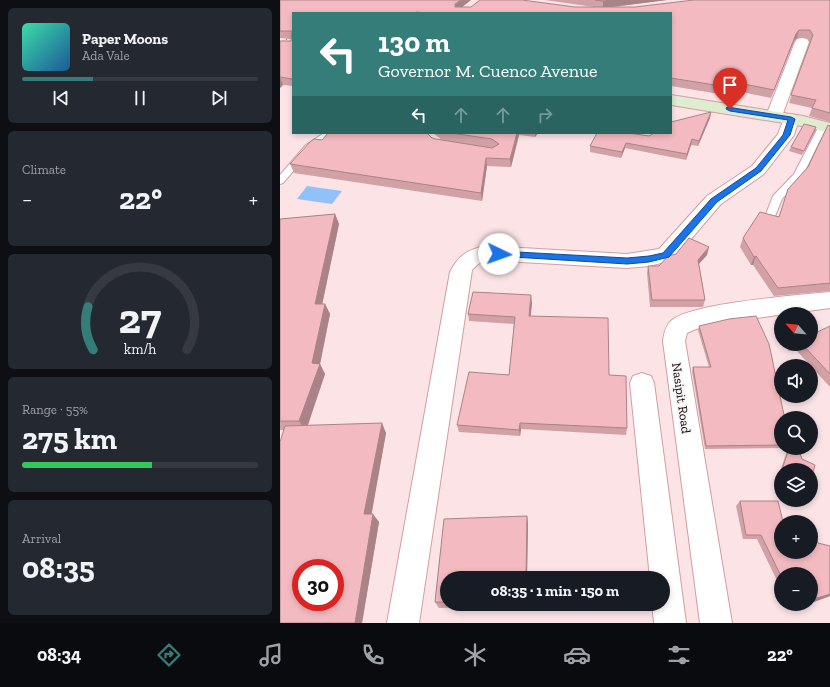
<!DOCTYPE html>
<html lang="en">
<head>
<meta charset="utf-8">
<style>
  :root { --surface:#171b24; --page:#242831; --text:#f1f3f6; --muted:#9ea1a6; --line:#363941; --accent:#347d79 }
  body { margin:0; font-family:"Zilla Slab",serif; background:var(--page); color:var(--text); height:100vh; display:flex; flex-direction:column; font-size:15px; white-space:nowrap }
  * { box-sizing:border-box; margin:0 }
  p { font-size:13px; color:var(--muted) }
  .icon { flex:none; width:22px; height:22px; fill:none; stroke:currentColor; stroke-width:2; stroke-linecap:round; stroke-linejoin:round }
  .map { position:relative; flex:1; overflow:hidden }
  .side { display:flex; flex-direction:column; gap:8px; padding:8px; background:#0d0f14; width:280px }
  .side>* { flex:none }
  .banner { position:absolute; left:12px; top:12px; width:380px; height:122px; border-radius:0px; box-shadow:0 2px 6px #0003; background:#347d79; color:#fff; overflow:hidden }
  .needle { width:26px; rotate:297deg }
  .buttons { position:absolute; left:494px; top:307px; display:grid; gap:8px }
  .buttons a { display:grid; place-items:center; width:44px; height:44px; border-radius:50%; background:var(--surface); box-shadow:0 2px 6px #0003; font-size:20px }
  .speed { position:absolute; left:12px; top:559px; display:flex; gap:8px; font-size:20px; font-weight:700; text-align:center }
  .speed>* { display:grid; place-content:center; width:52px; height:52px; border-radius:50%; background:var(--surface); box-shadow:0 2px 6px #0003; line-height:1 }
  .speed .limit { border:6px solid #d22; background:#fff; color:#111 }
  .pin { position:absolute; display:grid; place-items:center; width:34px; height:34px; color:#fff; margin:-41px -17px; border-radius:50% 50% 50% 0; rotate:-45deg; box-shadow:0 0 4px #0007 }
  .pin .icon { rotate:45deg }
  .me { position:absolute; width:44px; margin:-22px; rotate:93deg; stroke-linejoin:round; filter:drop-shadow(0 0 3px #0008) }
  .turn { display:flex; align-items:center; gap:14px; height:84px; padding:0 20px; font-size:18px }
  .turn .icon { width:52px; height:52px; stroke-width:2.5 }
  .turn b { display:block; font-size:28px; line-height:34px }
  .lanes { display:flex; align-items:center; height:38px; padding:0 20px; background:#0003; justify-content:center; gap:20px; direction:ltr }
  .lanes .off { opacity:.35 }
  .big { font-size:30px; font-weight:800; line-height:1.1 }
  .side .tile { flex:1; display:flex; flex-direction:column; justify-content:center; gap:6px; min-width:0; padding:0 14px; border-radius:6px; background:var(--page) }
  .side .dial { align-items:center; gap:0 }
  .dial svg { height:104px; overflow:visible; fill:none; stroke:var(--line); stroke-width:7; stroke-linecap:round; text-anchor:middle }
  .dial text { fill:var(--text); stroke:none }
  .song { display:flex; align-items:center; gap:12px }
  .cover { width:48px; height:48px; border-radius:6px; background:linear-gradient(135deg,hsl(160 70% 55%),hsl(210 70% 35%)) }
  .played { height:4px; border-radius:2px; background:linear-gradient(90deg,var(--accent) 30%,var(--line) 30%) }
  .keys { display:flex; justify-content:space-around; direction:ltr }
  .heat { display:flex; justify-content:space-between; align-items:center; font-size:22px; direction:ltr }
  .charge { height:6px; border-radius:3px; background:linear-gradient(90deg,#34c759 55%,var(--line) 0) }
  .trip { position:absolute; left:160px; top:571px; width:230px; height:40px; border-radius:20px; background:var(--surface); box-shadow:0 2px 6px #0003; font-weight:800; line-height:40px; text-align:center }
  .tab-bar { display:flex; height:64px; justify-content:space-around; align-items:center; background:#090b0e; color:var(--muted) }
  .tab-bar .icon { width:28px; height:28px }
  .tab-bar .selected { color:var(--accent) }
  .tab-bar b { font-size:18px; color:var(--text) }
  main { display:flex; flex:1; min-height:0 }
  .map>svg:first-child { display:block }
  .water { fill:#90c2f9 }
  .lines { fill:none; stroke-linecap:round; stroke-linejoin:round }
  .service-casing { stroke:#d49da4; stroke-width:2 }
  .minor-casing { stroke:#d49da4; stroke-width:2 }
  .secondary-casing { stroke:#d49da4; stroke-width:2 }
  .path { stroke:#8f797c; stroke-width:1.5; stroke-dasharray:1 2; stroke-linecap:butt }
  .service { fill:#fff; fill-rule:evenodd }
  .minor { fill:#fff; fill-rule:evenodd }
  .secondary { fill:#deecd0; fill-rule:evenodd }
  .wall { fill:#d1a1a6 }
  .shaded-wall { fill:#aa8387 }
  .building { fill:#f3bbc1; stroke:#aa8387; fill-rule:evenodd }
  .route { fill:#1a73e8; stroke:#114b97 }
  .labels { text-anchor:middle; stroke-width:4; stroke-linejoin:round; paint-order:stroke }
  .street-label { font-size:13px; fill:#1c090c; stroke:#f7f7f7 }
</style>
</head>
<body>
<main>
<section class="side">
<div class="tile">
<div class="song"><i class="cover"></i><div><b>Paper Moons</b><p>Ada Vale</p></div></div>
<div class="played"></div>
<div class="keys"><svg class="icon" aria-label="previous" viewBox="0 0 24 24"><path d="M18 5L8 12l10 7zM5 5v14"/></svg><svg class="icon" aria-label="pause" viewBox="0 0 24 24"><path d="M8 5v14M16 5v14"/></svg><svg class="icon" aria-label="next" viewBox="0 0 24 24"><path d="M6 5l10 7-10 7zM19 5v14"/></svg></div>
</div>
<div class="tile"><p>Climate</p>
<div class="heat"><a>−</a><b class="big">22°</b><a>+</a></div>
</div>
<div class="tile dial"><svg viewBox="0 0 100 80">
<path d="M14 69A42 42 0 1 1 86 69"/>
<path d="M14 69A42 42 0 0 1 10 36" stroke="#347d79"/>
<text x="50" y="56" font-size="32" font-weight="700">27</text>
<text x="50" y="72" font-size="11">km/h</text>
</svg></div>
<div class="tile"><p>Range · 55%</p><b class="big">275 km</b><div class="charge"></div></div>
<div class="tile"><p>Arrival</p><b class="big">08:35</b></div>
</section>
<div class="map">
<svg width="550" height="623" viewBox="0 0 550 623">
  <rect width="100%" height="100%" fill="#fbe3e6"/>
  <!-- water -->
  <path class="water" d="M27,186L62,191L52,204L17,199Z"/>
  <g class="lines">
    <defs>
      <path id="service" d="M543,123L547,126L523,175L502,199L495,216H487L486,214L493,196L514,174L539,126Z
        M44,133H54L32,149L3,183L0,184V175L26,145Z"/>
      <path id="minor" d="M522,38L527,39L529,42L502,116L500,119L494,121L488,119L486,116L515,42L517,39Z
        M511,114L517,116L519,119L514,135L484,174L441,204L393,260L369,266L347,268L205,260L197,265L192,270L139,623H107L170,272C179,255 186,251 204,246L347,254L379,249L427,196L472,166L498,134L505,116Z
        M550,292V308L447,322L416,329L407,333L405,341L452,623H420L383,341C384,335 385,326 391,321C410,303 520,295 550,292Z
        M362,373L371,376L374,383L406,623H374L372,604H383V578H370L350,383L353,376Z"/>
      <path id="secondary" d="M391,95L523,116L550,123V133L522,126L391,105Z"/>
    </defs>
    <!-- service casing -->
    <use href="#service" class="service-casing"/>
    <!-- minor casing -->
    <use href="#minor" class="minor-casing"/>
    <!-- secondary casing -->
    <use href="#secondary" class="secondary-casing"/>
    <!-- path -->
    <path class="path" d="M1,43L13,35"/>
    <!-- service -->
    <use href="#service" class="service"/>
    <!-- minor -->
    <use href="#minor" class="minor"/>
    <!-- secondary -->
    <use href="#secondary" class="secondary"/>
  </g>
  <!-- wall -->
  <path class="wall" d="M0,0L182,7H314L265,0H387L333,7H355L550,0V122L529,116L532,108L509,103L530,42L527,38H517L514,41L491,98L442,88L439,94L391,86V13H13V86L3,85L0,88V41H11V39L0,38Z
    M431,112L430,118L418,146L411,145L406,160L345,148L341,158L310,152V146L369,136Z
    M550,126V291L494,296L473,265H471L460,247L463,238L499,217L508,189L528,167Z
    M536,127L522,155L509,151L511,147Z
    M153,133H258L255,137L239,135L231,167L207,166L202,201L14,173L10,164L42,140L152,138L156,139L212,148H213L162,140Z
    M55,214L59,224L42,304H45L50,314L40,364L45,374L27,425L106,433L91,514L99,522L82,623H0L4,430H0V219Z
    M427,255L419,264L425,300L423,307H370L367,273L368,266H379Z
    M252,303L250,316L329,375L347,428L346,435L241,429L240,436L179,432L177,425L229,375L234,324L189,321L188,314Z
    M419,326L501,418V448L425,449L412,371L413,367H429L418,330Z
    M550,326V387L517,351H508L512,344H531Z
    M508,448H518L522,459L531,470H501V485L496,483Z
    M460,501L501,552L538,543L550,546V596L531,603V574H501V589L477,539H463L456,506Z
    M247,516L248,524L247,578H167V604H246V606L159,608L155,602L164,519Z
    M508,604H527L511,609Z"/>
  <!-- shaded-wall -->
  <path class="shaded-wall" d="M181,0H191L176,12V13L175,4Z
    M332,0H387L323,8V1Z
    M519,30L517,38L514,41L491,98L494,90L516,34Z
    M0,77L3,85L0,88Z
    M444,80L442,88L439,94L441,86Z
    M431,112L430,118L418,146L419,141Z
    M536,127L535,131L522,155Z
    M237,133H239V135L231,167L230,159Z
    M255,133H258L255,137Z
    M412,139L411,145L406,160L407,154Z
    M346,143L345,148L341,158L342,152Z
    M206,158L207,166L202,201L201,193Z
    M55,214L59,224L40,315L35,304Z
    M429,247L427,255L416,267L418,260Z
    M476,256L473,265H471L474,257Z
    M251,295L252,303L250,324L249,316Z
    M45,304L50,314L40,364L45,374L26,431L19,421Z
    M102,423L106,433L90,523L84,514Z
    M240,423L241,429L240,436L239,430Z
    M93,514L99,522L82,623H75Z
    M247,516L248,524L247,578H246Z
    M550,594V596L531,603V600Z
    M520,604H527L511,609L516,605Z"/>
  <!-- building -->
  <path class="building" d="M0,0H181L175,4V7H191L200,0H242L295,7H355L414,0H550V113L532,108L536,100L511,95L533,35L530,30H519L516,34L494,90L444,80L441,86L391,78V13H143L137,12L134,13H13V77L12,79L0,77V41H11L12,31H0Z
    M315,0H332L323,1Z
    M431,112L419,141L412,139L407,154L346,143L342,152L310,146L317,133H349L369,136L374,133H391V122Z
    M524,124L536,127L524,151L511,147Z
    M548,125L550,126V283L498,288L476,256L474,257L463,238L480,212L499,217L508,189L528,167Z
    M48,133H147L152,138L156,139L212,148L219,144L212,139L171,133H237L230,159L206,158L201,193L10,164L30,142L34,139L42,140Z
    M55,214L35,304H45L32,363L40,364L19,421H0V219Z
    M409,238L429,247L418,260L425,300H372L368,266H379L388,256L396,254Z
    M193,292L251,295L249,316L328,318L329,375L346,376L347,428L240,423L239,430L177,425L189,372L229,375L235,317L188,314Z
    M476,316L489,344L504,415H507L508,418H501V445L426,446L413,367H431L419,326L449,319Z
    M550,326V374L522,344H531V335Z
    M102,423L84,514H93L75,623H0V442L5,426ZM21,568H55V602H21Z
    M509,448H518L522,459L535,465L531,479V470H502Z
    M501,472V481L498,480Z
    M460,501H498L503,522H501V552H531V533H532L538,543L550,546V594L531,600V574H501V576L481,535H466Z
    M247,516L246,578H167V602H155L164,519Z"/>
  <!-- route -->
  <path class="route" d="M447,107L511,117L515,119L510,135L481,171L437,202L389,257L369,262L347,264L216,256L214,254L219,251L347,258L369,256L383,253L431,199L476,168L503,135L508,120L450,111L446,109Z"/>
  <g class="labels">
    <!-- street labels -->
    <g class="street-label">
      <text transform="translate(402 398) rotate(82)" y="5">Nasipit Road</text>
    </g>
  </g>
</svg>
<div class="buttons">
<a><svg class="needle" viewBox="-14 -14 28 28"><path d="M0-13l5 13h-10z" fill="#e53935"/><path d="M0 13l5-13h-10z" fill="#9ea1a6"/></svg></a>
<a><svg class="icon" aria-label="sound" viewBox="0 0 24 24"><path d="M4 9h4l5-4v14l-5-4H4zM17 9q2 3 0 6"/></svg></a>
<a><svg class="icon" aria-label="search" viewBox="0 0 24 24"><circle cx="10" cy="10" r="6"/><path d="M15 15l6 6"/></svg></a>
<a><svg class="icon" aria-label="layers" viewBox="0 0 24 24"><path d="M12 4l9 5-9 5-9-5zM3 14l9 5 9-5"/></svg></a>
<a>+</a>
<a>−</a>
</div>
<div class="speed"><div class="limit">30</div></div>
<div class="pin" style="left:450px;top:109px;background:#d93025"><svg class="icon" aria-label="arrive" viewBox="0 0 24 24"><path d="M6 21V4h12l-3 4 3 4H6"/></svg></div>
<svg class="me" style="left:219px;top:254px" viewBox="-20 -20 40 40"><circle r="19" fill="#fff"/><path d="M0-13L10 11 0 6-10 11z" fill="#1a73e8"/></svg>
<div class="trip">08:35 · 1 min · 150 m</div>
<div class="banner">
<div class="turn"><svg class="icon" aria-label="left" viewBox="0 0 24 24"><path d="M17 20v-9H6M10 6l-5 5 5 5"/></svg><div><b>130 m</b>Governor M. Cuenco Avenue</div></div>
<div class="lanes"><svg class="icon" aria-label="left" viewBox="0 0 24 24"><path d="M17 20v-9H6M10 6l-5 5 5 5"/></svg><svg class="icon off" aria-label="ahead" viewBox="0 0 24 24"><path d="M12 20V5M6 11l6-6 6 6"/></svg><svg class="icon off" aria-label="ahead" viewBox="0 0 24 24"><path d="M12 20V5M6 11l6-6 6 6"/></svg><svg class="icon off" aria-label="right" viewBox="0 0 24 24"><path d="M7 20v-9h11M14 6l5 5-5 5"/></svg></div>
</div>
</div>
</main>
<nav class="tab-bar">
<b>08:34</b>
<svg class="icon selected" aria-label="directions" viewBox="0 0 24 24"><path d="M12 3l9 9-9 9-9-9zM9 14v-3h6M13 9l2 2-2 2"/></svg>
<svg class="icon" aria-label="music" viewBox="0 0 24 24"><path d="M9 18V5l10-2v13"/><circle cx="6" cy="18" r="3"/><circle cx="16" cy="16" r="3"/></svg>
<svg class="icon" aria-label="phone" viewBox="0 0 24 24"><path d="M5 4h4l2 5-3 2q2 4 5 5l2-3 5 2v4C11 20 4 13 5 4z"/></svg>
<svg class="icon" aria-label="climate" viewBox="0 0 24 24"><path d="M12 3v18M4 7l16 10M4 17L20 7"/></svg>
<svg class="icon" aria-label="car" viewBox="0 0 24 24"><path d="M5 17H2v-5l4-1 3-4h7l3 4 3 1v5h-3M9 17h6M6 11h13"/><circle cx="7" cy="17" r="2"/><circle cx="17" cy="17" r="2"/></svg>
<svg class="icon" aria-label="filters" viewBox="0 0 24 24"><path d="M4 7h16M4 17h16"/><circle cx="9" cy="7" r="2"/><circle cx="15" cy="17" r="2"/></svg>
<b>22°</b>
</nav>
</body>
</html>
